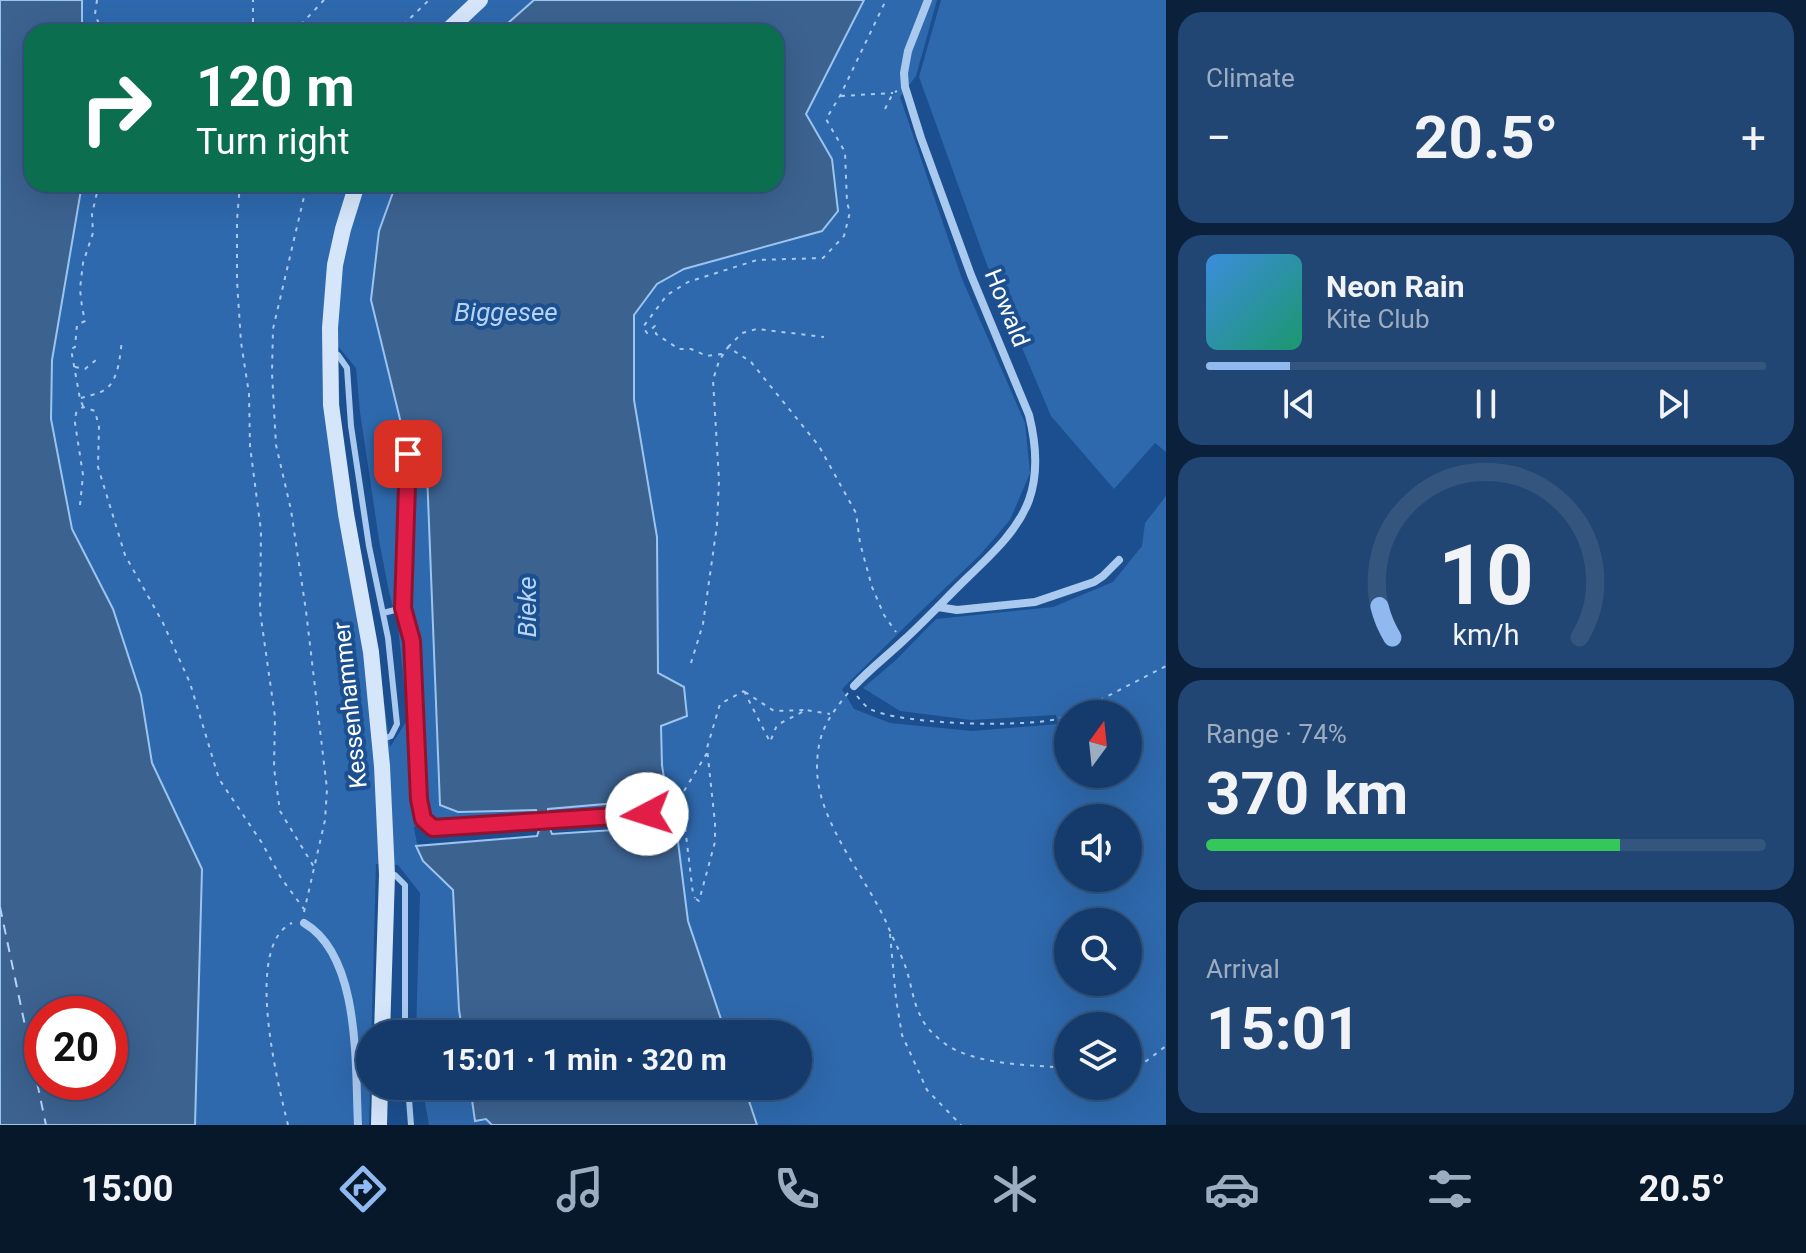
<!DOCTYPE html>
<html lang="en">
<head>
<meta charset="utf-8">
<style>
  :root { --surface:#143b6b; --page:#214673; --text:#f1f3f6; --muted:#9dadc1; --line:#33557e; --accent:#90b9f0 }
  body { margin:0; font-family:Roboto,sans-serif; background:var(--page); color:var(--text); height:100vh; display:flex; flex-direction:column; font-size:30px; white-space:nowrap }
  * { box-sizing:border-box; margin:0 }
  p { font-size:26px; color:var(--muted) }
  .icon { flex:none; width:44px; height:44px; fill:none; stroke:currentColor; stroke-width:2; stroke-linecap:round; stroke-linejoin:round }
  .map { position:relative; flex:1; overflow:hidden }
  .details { display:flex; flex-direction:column; gap:12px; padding:12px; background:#0b203b; width:640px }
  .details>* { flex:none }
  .hud { position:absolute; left:24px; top:24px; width:760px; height:168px; border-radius:24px; box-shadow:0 8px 32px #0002,0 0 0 2px var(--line); background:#0b6e4f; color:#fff; overflow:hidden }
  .needle { width:52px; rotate:15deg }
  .controls { position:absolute; left:1054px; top:700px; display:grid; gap:16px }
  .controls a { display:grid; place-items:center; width:88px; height:88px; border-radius:50%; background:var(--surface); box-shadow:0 8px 32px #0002,0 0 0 2px var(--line); font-size:40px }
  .speed { position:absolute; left:24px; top:996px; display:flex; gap:16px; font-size:40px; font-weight:700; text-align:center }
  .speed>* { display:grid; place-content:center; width:104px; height:104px; border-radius:50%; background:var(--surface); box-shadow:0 8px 32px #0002,0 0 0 2px var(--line); line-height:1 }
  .speed .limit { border:12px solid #d22; background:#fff; color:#111 }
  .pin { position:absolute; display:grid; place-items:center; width:68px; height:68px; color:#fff; margin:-34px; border-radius:16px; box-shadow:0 4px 12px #0006 }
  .me { position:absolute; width:88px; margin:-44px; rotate:265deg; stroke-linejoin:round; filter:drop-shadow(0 0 6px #0008) }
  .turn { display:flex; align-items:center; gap:28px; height:168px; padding:0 40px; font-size:36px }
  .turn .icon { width:104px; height:104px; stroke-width:2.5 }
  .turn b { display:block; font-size:56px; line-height:68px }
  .big { font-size:60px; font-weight:700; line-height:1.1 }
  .details .widget { flex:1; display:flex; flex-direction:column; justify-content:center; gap:12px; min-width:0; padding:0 28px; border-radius:24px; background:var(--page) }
  .details .dial { align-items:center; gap:0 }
  .dial svg { height:208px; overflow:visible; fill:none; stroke:var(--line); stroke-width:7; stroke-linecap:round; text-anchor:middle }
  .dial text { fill:var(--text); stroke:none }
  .song { display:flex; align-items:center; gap:24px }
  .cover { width:96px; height:96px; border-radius:12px; background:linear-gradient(135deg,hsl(210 70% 55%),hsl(160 70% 35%)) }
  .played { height:8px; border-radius:4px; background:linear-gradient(90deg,var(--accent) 15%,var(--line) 15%) }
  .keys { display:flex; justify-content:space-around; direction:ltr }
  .heat { display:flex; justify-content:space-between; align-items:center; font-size:44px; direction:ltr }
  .charge { height:12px; border-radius:6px; background:linear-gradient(90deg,#34c759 74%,var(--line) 0) }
  .trip { position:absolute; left:356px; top:1020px; width:456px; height:80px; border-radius:40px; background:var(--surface); box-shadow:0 8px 32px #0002,0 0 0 2px var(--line); font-weight:700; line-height:80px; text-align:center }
  .menu { display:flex; height:128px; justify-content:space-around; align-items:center; background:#08182b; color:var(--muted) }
  .menu .icon { width:56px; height:56px }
  .menu .current { color:var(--accent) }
  .menu b { font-size:36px; color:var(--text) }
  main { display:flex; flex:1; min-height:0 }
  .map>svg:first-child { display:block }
  .green { fill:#2e69ad; fill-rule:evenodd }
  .water { fill:#3c6290; stroke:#9cc4f0; stroke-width:2; fill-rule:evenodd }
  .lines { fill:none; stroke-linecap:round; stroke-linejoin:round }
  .ferry { stroke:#b5d3f5; stroke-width:2; stroke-dasharray:10 8; stroke-linecap:butt }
  .path { stroke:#a9c9ee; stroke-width:2; stroke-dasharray:4 6; stroke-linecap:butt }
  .lane { stroke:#a9c9ee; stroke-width:6 }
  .street { stroke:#a9c9ee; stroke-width:8 }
  .secondary { stroke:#d6e6fa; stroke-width:16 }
  .route-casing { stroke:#92132f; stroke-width:20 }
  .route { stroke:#e11d48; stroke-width:14 }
  .labels { text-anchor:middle; stroke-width:8; stroke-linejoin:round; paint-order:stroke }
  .street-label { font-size:24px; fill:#fff; stroke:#1b4f8f }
  .water-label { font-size:26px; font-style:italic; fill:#b5d3f5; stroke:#1b4f8f }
</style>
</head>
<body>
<main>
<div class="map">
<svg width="1166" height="1125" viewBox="0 0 1166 1125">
  <rect width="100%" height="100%" fill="#1b4f8f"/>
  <!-- green -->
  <path class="green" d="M82,0H534L498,32H82Z
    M864,0H937L916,76L900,97L962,279L1025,423L1030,473L1010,520L980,555L919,613L842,689L854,709L890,723L972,731L1058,724L1056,715L971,720L900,711L863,688L896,660L936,619L1053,607L1113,582L1142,546L1145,523L1166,496V1125H757L744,1086H798V1034H726L688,921L672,794L665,801L643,810L548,816V808L640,801L665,785L662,765L658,673L657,537L634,400V315L657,284L684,269L822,231L832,159L806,114ZM1068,714H1128V774H1068ZM1068,818H1128V878H1068ZM1068,922H1128V982H1068ZM1068,1026H1128V1086H1068Z
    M941,0H1166V452L1155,443L1114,489L1051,416L987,265L940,135L919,77Z
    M82,184H396L379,231L408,448L426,446L440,805L458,812L537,810L538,817L435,825L429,814L414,827C419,863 429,866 453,890L459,1010L463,1034H416L420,893L398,865L376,864L369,1125H195L202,869L152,763L141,695L72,529L51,419L52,360ZM337,345L356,368L360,412L379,540L389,592L398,626L407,713L406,722L390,747L377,648L345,463L341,430Z
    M422,1086H470L475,1120L486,1119L492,1125H429Z"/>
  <!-- water -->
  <path class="water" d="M0,0H82V32H32V184H82L52,360L51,419L72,529L113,609L141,695L152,763L202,869L195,1125H0ZM42,1014H110V1082H42Z
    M534,0H864L806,114L832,159L838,211L822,231L684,269L657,284L634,315V400L657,537L658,673L684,687L687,716L661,726L662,765L665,785L640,801L548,809L549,826L552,834L676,826L688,921L726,1034H463L459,1010L453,890L423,861L416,846L537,836L540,827L536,810L458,812L440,805L426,447L407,448L371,300L379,231L396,184H776V32H498Z
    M470,1086H744L757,1125H492L486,1119L475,1121Z"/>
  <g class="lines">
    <!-- ferry -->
    <path class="ferry" d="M0,907L46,1125"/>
    <!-- path -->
    <path class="path" d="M97,0L95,14L102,32
      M253,32V0
      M294,32L324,0
      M396,32L429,0
      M841,96L893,93
      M885,109L893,93L897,91
      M240,184L237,220V281L241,342L249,394L250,446L261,531L260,611L275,717L274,768L280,811L314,867
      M728,347L742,333L757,329L824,337
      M722,354L707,356L691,349H679L656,334L655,326L647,333L643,327L667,295L688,282L757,260L823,258L844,236L850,212L847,203L845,152L826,119L840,96L886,0
      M75,367L85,369L96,360
      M81,398C88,396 99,394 106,389C119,379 120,355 122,340
      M83,406L80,399L71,349L75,347L77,325L85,321L82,307L80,289L83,263L93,233L92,214L99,184
      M80,505L83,475L75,423L76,413L83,407L95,411L99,427L98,467L125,555L163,623L190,683L219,779L262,843L281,878L304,909
      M691,663L703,624L717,525L719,480L713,380L719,361L728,347L751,362L819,446L856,513L860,543L872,587L884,615L896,632
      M744,691L770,742L777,725L806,710L830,714
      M745,692L774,711L805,710
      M848,693C827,719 817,734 817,769C818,823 866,877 887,924C892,937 899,949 904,963C911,980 912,999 920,1015C925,1027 934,1035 944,1043C973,1065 1032,1065 1068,1068
      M857,696C861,701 865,706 870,709C900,725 1037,729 1068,716
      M1073,714L1166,666
      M681,800V796L707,753
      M684,818L693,894L695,898
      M696,899L699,901L715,842V823L707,748L720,704L744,691
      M304,912L325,820L327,789L306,611L291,510L276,445L272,373L273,329L307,184
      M890,934L896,999L902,1035L927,1090L961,1125
      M1128,1071L1137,1068L1166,1046
      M288,1125C278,1084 243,946 292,923"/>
    <!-- lane -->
    <path class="lane" d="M331,353L338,355L347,368L351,426L369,546L388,638L397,724L391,736L380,740
      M408,454L403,608L412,641L419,799C426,833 430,828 462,827L647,814L682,808
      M383,613L403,608
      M390,875H395L405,885V1034
      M408,1086L411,1125"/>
    <!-- street -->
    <path class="street" d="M938,607L957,610L1035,602L1094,582L1103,576L1119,560
      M854,686C870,669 887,656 904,640C926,620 947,597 969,576C992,554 1018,530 1029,500C1039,472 1036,443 1029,415L971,275L921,138L905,87L904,73L908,51L928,0
      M304,923C361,956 355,1066 358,1125"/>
    <!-- secondary -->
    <path class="secondary" d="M446,32L480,0
      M357,184L343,229L335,265L330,328L331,405L346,514L371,652L382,766L387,875L382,1034
      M379,1125L380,1086"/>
  </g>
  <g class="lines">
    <defs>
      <path id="route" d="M408,454L403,608L412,641L419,799L423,819L433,828L647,814"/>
    </defs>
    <!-- route casing -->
    <use href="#route" class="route-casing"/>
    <!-- route -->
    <use href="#route" class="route"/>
  </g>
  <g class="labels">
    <!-- street labels -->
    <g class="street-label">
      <text transform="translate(1007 308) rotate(68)" y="8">Howald</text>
      <text transform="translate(350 705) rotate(-96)" y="8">Kessenhammer</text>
    </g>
    <!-- water labels -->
    <g class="water-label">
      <text x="506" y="321">Biggesee</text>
      <text transform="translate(527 607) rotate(-90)" y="9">Bieke</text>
    </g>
  </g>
</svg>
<div class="controls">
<a><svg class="needle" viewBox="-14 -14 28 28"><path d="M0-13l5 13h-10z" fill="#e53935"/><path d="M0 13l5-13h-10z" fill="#9dadc1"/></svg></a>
<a><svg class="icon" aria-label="sound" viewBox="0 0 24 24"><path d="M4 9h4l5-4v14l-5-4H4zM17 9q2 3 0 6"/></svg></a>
<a><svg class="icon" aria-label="search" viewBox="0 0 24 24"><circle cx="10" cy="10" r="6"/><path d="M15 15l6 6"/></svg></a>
<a><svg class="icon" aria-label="layers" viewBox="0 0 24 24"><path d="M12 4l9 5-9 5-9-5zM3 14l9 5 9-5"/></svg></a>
</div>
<div class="speed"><div class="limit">20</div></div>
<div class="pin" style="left:408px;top:454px;background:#d93025"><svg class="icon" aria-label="arrive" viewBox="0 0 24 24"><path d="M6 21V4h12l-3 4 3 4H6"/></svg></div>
<svg class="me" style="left:647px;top:814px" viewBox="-20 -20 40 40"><circle r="19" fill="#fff"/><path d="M0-13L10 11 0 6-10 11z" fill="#e11d48"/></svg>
<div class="trip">15:01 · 1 min · 320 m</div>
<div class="hud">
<div class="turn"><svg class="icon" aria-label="right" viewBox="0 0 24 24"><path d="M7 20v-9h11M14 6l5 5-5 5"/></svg><div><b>120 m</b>Turn right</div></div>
</div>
</div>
<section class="details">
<div class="widget"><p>Climate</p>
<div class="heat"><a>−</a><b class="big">20.5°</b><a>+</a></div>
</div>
<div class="widget">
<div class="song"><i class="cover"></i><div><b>Neon Rain</b><p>Kite Club</p></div></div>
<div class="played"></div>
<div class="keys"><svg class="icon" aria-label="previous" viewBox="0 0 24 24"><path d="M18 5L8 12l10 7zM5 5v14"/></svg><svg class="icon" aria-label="pause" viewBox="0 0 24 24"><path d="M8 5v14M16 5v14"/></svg><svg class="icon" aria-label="next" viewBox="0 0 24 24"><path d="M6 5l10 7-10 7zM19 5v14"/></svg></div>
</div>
<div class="widget dial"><svg viewBox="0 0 100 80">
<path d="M14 69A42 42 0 1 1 86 69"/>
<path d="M14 69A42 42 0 0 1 9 57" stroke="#90b9f0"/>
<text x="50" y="56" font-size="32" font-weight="700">10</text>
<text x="50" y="72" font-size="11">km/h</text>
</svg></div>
<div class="widget"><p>Range · 74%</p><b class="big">370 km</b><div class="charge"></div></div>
<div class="widget"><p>Arrival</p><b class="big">15:01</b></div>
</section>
</main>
<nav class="menu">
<b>15:00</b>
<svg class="icon current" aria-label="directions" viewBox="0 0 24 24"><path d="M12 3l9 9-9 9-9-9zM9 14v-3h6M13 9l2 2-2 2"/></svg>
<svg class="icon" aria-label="music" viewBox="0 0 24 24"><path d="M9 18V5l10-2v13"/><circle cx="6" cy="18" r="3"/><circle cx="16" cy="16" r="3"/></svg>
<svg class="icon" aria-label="phone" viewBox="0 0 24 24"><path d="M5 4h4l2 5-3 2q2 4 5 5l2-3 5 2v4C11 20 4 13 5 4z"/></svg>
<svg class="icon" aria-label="climate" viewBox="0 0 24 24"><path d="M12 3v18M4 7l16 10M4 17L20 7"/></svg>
<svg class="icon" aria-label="car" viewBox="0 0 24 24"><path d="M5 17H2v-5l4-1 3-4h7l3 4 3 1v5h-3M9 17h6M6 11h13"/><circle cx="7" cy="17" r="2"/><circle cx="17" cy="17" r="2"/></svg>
<svg class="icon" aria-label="filters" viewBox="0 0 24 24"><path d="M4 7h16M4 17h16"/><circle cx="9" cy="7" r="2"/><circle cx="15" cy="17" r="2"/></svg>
<b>20.5°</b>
</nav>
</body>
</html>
